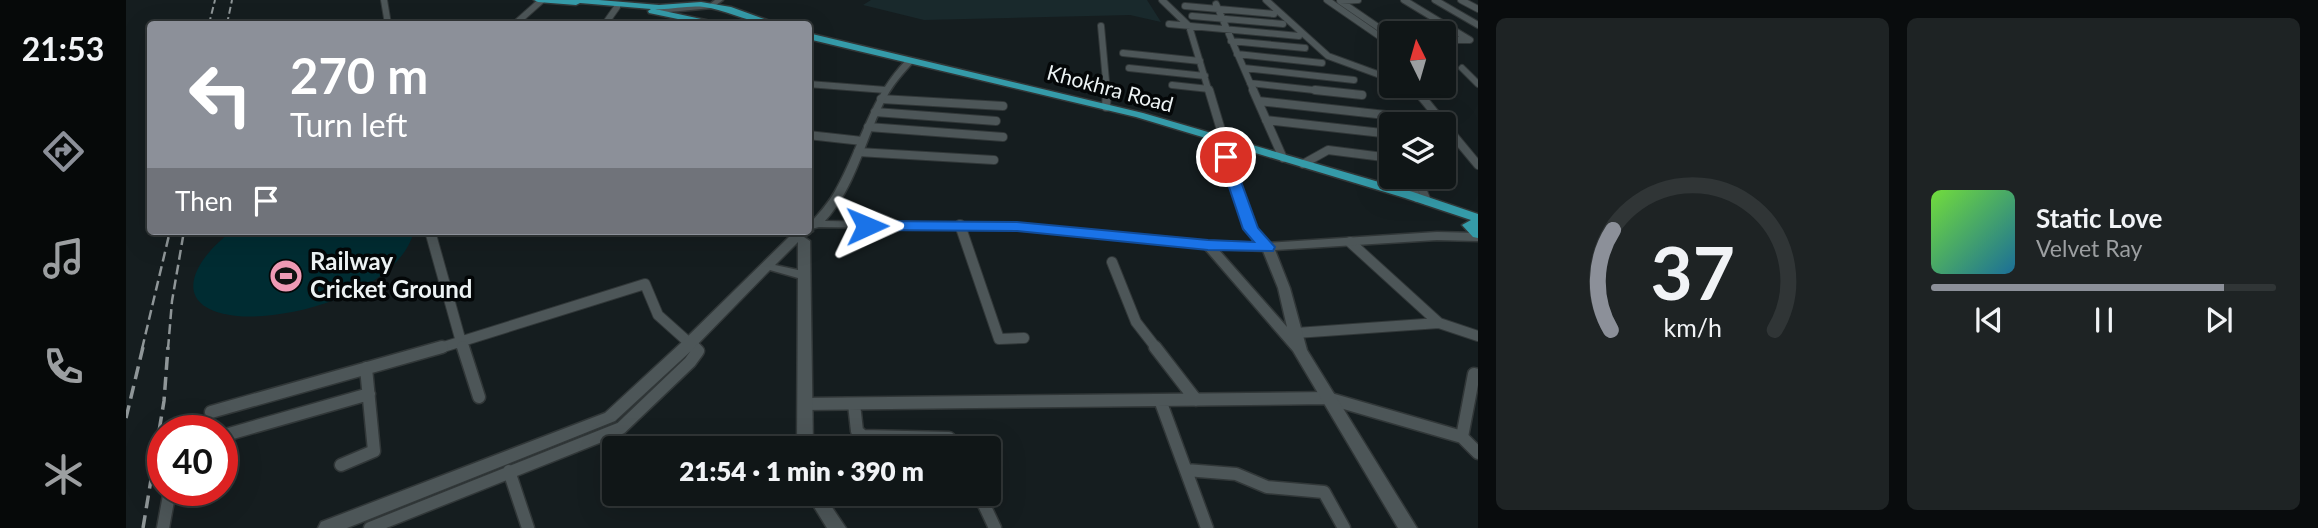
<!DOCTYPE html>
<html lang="en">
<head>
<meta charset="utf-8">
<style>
  :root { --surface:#101617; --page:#1e2324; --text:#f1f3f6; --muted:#9c9fa1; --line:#303536; --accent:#8c9099 }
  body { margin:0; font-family:Lato,sans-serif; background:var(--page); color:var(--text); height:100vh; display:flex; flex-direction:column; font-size:26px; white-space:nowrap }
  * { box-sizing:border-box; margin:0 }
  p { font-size:23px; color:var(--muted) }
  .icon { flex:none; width:38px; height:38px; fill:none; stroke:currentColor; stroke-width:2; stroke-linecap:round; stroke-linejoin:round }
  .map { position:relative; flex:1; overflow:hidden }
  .details { display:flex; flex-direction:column; gap:18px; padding:18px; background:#090c0d; width:840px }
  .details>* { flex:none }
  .top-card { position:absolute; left:21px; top:21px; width:665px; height:214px; border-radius:7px; box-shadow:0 7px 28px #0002,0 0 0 2px var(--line); background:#8c9099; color:#fff; overflow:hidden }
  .needle { width:46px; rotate:355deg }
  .tools { position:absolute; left:1253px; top:21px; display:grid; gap:14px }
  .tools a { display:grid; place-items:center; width:77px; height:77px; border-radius:7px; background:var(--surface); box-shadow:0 7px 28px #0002,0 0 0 2px var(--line); font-size:35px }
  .speed { position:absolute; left:21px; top:415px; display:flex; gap:14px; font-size:35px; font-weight:700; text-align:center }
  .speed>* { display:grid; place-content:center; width:91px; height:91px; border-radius:50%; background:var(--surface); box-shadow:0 7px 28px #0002,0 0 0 2px var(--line); line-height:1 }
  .speed .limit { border:10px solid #d22; background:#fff; color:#111 }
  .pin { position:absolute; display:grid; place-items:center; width:60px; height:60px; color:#fff; margin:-30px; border:4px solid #fff; border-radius:50%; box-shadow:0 2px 7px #0007 }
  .me { position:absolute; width:77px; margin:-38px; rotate:89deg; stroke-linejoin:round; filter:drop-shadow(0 0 5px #0008) }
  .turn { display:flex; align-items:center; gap:24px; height:147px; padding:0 28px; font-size:32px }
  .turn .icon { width:91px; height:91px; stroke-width:2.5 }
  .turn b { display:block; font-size:49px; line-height:60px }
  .then { display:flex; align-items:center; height:66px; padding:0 28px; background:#0003; gap:14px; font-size:26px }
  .details .card { flex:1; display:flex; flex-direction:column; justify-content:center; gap:10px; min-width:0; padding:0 24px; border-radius:10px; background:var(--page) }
  .details .dial { align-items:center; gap:0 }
  .dial svg { height:182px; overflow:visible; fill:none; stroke:var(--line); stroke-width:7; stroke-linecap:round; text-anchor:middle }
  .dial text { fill:var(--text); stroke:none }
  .song { display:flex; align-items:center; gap:21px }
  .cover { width:84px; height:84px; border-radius:10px; background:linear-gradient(135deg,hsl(100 70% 55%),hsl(200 70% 35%)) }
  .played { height:7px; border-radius:4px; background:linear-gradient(90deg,var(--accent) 85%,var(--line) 85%) }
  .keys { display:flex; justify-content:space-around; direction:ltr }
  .details .tiles { flex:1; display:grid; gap:18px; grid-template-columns:repeat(2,1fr) }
  .trip { position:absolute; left:476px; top:436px; width:399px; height:70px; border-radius:7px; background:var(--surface); box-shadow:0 7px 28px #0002,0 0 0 2px var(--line); font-weight:800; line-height:70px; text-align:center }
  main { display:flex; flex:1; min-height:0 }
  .dock { display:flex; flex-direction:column; width:126px; justify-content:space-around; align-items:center; background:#060909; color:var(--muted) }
  .dock .icon { width:49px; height:49px }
  .dock .current { color:var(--accent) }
  .dock b { font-size:32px; color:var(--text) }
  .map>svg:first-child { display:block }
  .built { fill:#19292c }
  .green { fill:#002c32 }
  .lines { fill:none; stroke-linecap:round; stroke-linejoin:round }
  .street-far3-casing { stroke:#313738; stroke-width:8 }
  .street-far2-casing { stroke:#313738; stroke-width:10 }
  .street-far1-casing { stroke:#313738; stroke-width:12 }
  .street-casing { stroke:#313738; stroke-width:15 }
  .secondary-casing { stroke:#313738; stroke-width:3 }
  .primary-casing { stroke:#313738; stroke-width:3 }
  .street-far3 { stroke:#4d5658; stroke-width:6 }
  .street-far2 { stroke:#4d5658; stroke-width:8 }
  .street-far1 { stroke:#4d5658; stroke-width:10 }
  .street { stroke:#4d5658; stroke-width:12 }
  .secondary { fill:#4d5658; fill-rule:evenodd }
  .primary { fill:#359ba9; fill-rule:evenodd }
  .rail-far2 { stroke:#8f9698; stroke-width:2; stroke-dasharray:7 3.5; stroke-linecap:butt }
  .rail-far1 { stroke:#8f9698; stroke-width:2.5; stroke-dasharray:10 5; stroke-linecap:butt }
  .rail { stroke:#8f9698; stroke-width:3.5; stroke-dasharray:13 7; stroke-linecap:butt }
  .route { fill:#1a73e8; stroke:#114b97; stroke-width:2 }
  .labels { text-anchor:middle; stroke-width:7; stroke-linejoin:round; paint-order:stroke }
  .far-street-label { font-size:21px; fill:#edf3f4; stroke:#040708 }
  .poi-label { font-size:24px; font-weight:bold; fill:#edf3f4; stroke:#040708; text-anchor:start }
</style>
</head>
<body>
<main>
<nav class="dock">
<b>21:53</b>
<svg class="icon current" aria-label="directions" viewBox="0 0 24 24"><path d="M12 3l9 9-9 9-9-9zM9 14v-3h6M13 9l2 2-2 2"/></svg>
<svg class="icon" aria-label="music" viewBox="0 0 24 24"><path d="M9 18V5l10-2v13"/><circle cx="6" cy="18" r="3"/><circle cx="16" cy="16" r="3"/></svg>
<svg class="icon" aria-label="phone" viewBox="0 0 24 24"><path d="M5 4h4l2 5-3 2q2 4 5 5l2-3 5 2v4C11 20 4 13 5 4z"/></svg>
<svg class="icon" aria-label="climate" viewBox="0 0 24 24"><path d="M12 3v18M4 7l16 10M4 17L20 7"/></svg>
</nav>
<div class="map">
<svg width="1352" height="528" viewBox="0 0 1352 528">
  <rect width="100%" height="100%" fill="#151d1f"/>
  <!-- built -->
  <path class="built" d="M745,0H1021L1035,22L1004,15L798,20L737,5Z"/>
  <!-- green -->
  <path class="green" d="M106,231H288C273,291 165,321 111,316C41,308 67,260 106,231Z"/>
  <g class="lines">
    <defs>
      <path id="street-far3" d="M258,0L262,24
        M1036,0L1063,26L1083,92
        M1140,0L1202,56L1265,79
        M1201,0L1259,40
        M1232,0L1214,1L1265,36
        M1278,0L1344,40H1318
        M1309,0L1352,25
        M1335,0L1352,9
        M1090,4L1128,92
        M1059,6L1148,14
        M1066,16L1157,24
        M389,24L416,0
        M479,24L491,7
        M1043,24L1173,36
        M975,26L981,92
        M1105,41L1179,48
        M1257,41L1265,56
        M997,53L1074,61
        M1111,54L1196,63
        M1003,68L1079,76
        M1118,68L1228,80
        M1336,68L1352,84
        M1124,83L1206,92
        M682,84L760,90
        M1046,85L1083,89
        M1287,86L1292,92"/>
      <path id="street-far2" d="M1083,90L1098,140
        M1127,90L1157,158
        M1189,90L1236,95
        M1290,90L1318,124
        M755,99L877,106
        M1132,101L1260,115
        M980,107L981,90
        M749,112L870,121
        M1140,120L1265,134
        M1318,124L1352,165
        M742,127L877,137
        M682,135L736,141
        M1102,146L1100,157L1117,206
        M732,152L868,160
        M1177,164L1202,150L1265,158
        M1282,177L1291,198
        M1291,177L1301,201"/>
      <path id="street-far1" d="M1116,204L1125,229L1142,247
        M834,225L873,339L898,338
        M304,231L337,349
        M1224,242L1313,323L1352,336
        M986,262L1010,322L1031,349
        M1170,333L1313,323
        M311,349L519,284L532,315L570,349"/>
      <path id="street" d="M337,347L353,397
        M1029,347L1070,400
        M1034,400L1081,528
        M678,404L1201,398L1336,437L1348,374L1352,375
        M728,404L731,431L737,436L823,438L832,448
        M85,412L316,347
        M96,436L243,394
        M1336,437L1352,453
        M215,465L248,451L240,368
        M1060,470L1110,474L1141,487L1198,492L1218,528
        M383,471L402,528
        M853,494L869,528
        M37,528L44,490
        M244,528L495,428L564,362L572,351L568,347"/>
      <path id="secondary" d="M589,0H597L586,8L532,13L528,11L530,5H533L536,8L584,4Z
        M782,58L789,60C777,74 765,86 757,104C738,143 729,188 699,221L891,224L1082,241L1142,243L1311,232L1352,233V241L1311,240L1149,250L1164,288L1181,350L1291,528H1272L1167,351L1078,248L891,230L693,227L685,229L687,231L678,237L684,241L687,448H671L672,278L644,270L566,350L489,421L221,528H192L195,522L479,413L556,342L666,234L672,231H682V226C692,214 702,204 709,191C735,145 743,97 782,58ZM672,242V270L649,265ZM1092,249L1137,251L1152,288L1161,327Z
        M680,494H697L720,528H701Z"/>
      <path id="primary" d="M408,0H473L533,5L575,2L605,7L652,24C628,26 603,10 578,7C562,5 545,10 529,9L589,22L590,24H576L523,13L522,11L525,9L454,3L450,5L412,2Z
        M682,33L1017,113L1287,192L1352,214V238L1347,237L1336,225L1345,220L1279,198L1010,117L682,39Z"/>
    </defs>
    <!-- street-far3 casing -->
    <use href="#street-far3" class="street-far3-casing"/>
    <!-- street-far2 casing -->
    <use href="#street-far2" class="street-far2-casing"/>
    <!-- street-far1 casing -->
    <use href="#street-far1" class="street-far1-casing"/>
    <!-- street casing -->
    <use href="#street" class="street-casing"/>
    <!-- secondary casing -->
    <use href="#secondary" class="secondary-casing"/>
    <!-- primary casing -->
    <use href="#primary" class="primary-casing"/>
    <!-- street-far3 -->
    <use href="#street-far3" class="street-far3"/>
    <!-- street-far2 -->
    <use href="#street-far2" class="street-far2"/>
    <!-- street-far1 -->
    <use href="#street-far1" class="street-far1"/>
    <!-- street -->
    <use href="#street" class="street"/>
    <!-- secondary -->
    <use href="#secondary" class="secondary"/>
    <!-- primary -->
    <use href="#primary" class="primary"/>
    <!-- rail-far2 -->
    <path class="rail-far2" d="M83,24L89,0
      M101,24L106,0"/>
    <!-- rail-far1 -->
    <path class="rail-far1" d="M16,349L44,231
      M42,349L46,301L58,231"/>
    <!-- rail -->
    <path class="rail" d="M0,418L17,347
      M17,528L38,401L42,347"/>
  </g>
  <!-- route -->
  <path class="route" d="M1100,153L1106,157L1132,228L1149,247L1147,251L1082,250L891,231L741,230L734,226L741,221L891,222L1082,240L1128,242L1117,229L1093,157Z"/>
  <!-- icons -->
  <defs>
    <symbol id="stadium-disc" viewBox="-11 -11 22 22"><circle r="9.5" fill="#f09ab5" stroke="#040708"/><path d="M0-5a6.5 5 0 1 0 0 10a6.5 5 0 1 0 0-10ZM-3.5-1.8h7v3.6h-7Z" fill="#111"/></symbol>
  </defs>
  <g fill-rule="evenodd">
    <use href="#stadium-disc" x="141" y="257" width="38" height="38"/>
  </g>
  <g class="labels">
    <!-- far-street labels -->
    <g class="far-street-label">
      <text transform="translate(984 89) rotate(15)" y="7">Khokhra Road</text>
    </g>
    <!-- poi labels -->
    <g class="poi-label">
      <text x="184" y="270">Railway<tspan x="184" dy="28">Cricket Ground</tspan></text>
    </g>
  </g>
</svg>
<div class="tools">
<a><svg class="needle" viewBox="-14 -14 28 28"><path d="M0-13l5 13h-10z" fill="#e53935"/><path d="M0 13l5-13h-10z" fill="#9c9fa1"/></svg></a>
<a><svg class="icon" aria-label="layers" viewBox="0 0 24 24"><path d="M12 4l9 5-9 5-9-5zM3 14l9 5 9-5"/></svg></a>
</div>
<div class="speed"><div class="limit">40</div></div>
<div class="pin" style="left:1100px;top:157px;background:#d93025"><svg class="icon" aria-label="arrive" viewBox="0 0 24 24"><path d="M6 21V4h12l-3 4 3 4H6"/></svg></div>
<svg class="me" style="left:741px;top:226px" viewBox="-20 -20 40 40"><path d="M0-17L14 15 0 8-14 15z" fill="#1a73e8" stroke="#fff" stroke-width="4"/></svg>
<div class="trip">21:54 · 1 min · 390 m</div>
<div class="top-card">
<div class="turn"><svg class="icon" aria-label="left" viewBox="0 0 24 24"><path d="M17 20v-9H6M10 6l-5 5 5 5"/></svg><div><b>270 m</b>Turn left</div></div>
<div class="then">Then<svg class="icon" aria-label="arrive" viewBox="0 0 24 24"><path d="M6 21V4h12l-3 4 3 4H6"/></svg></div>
</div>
</div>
<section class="details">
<div class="tiles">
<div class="card dial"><svg viewBox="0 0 100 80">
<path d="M14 69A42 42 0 1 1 86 69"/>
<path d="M14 69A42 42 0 0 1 15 25" stroke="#8c9099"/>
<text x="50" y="56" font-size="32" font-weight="700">37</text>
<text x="50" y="72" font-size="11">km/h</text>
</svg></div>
<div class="card">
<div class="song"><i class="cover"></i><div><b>Static Love</b><p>Velvet Ray</p></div></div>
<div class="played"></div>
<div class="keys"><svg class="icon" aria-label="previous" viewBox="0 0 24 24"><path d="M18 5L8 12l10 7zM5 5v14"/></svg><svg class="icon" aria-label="pause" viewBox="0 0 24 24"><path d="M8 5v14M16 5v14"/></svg><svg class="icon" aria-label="next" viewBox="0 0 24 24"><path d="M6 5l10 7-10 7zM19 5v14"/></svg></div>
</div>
</div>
</section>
</main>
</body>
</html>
